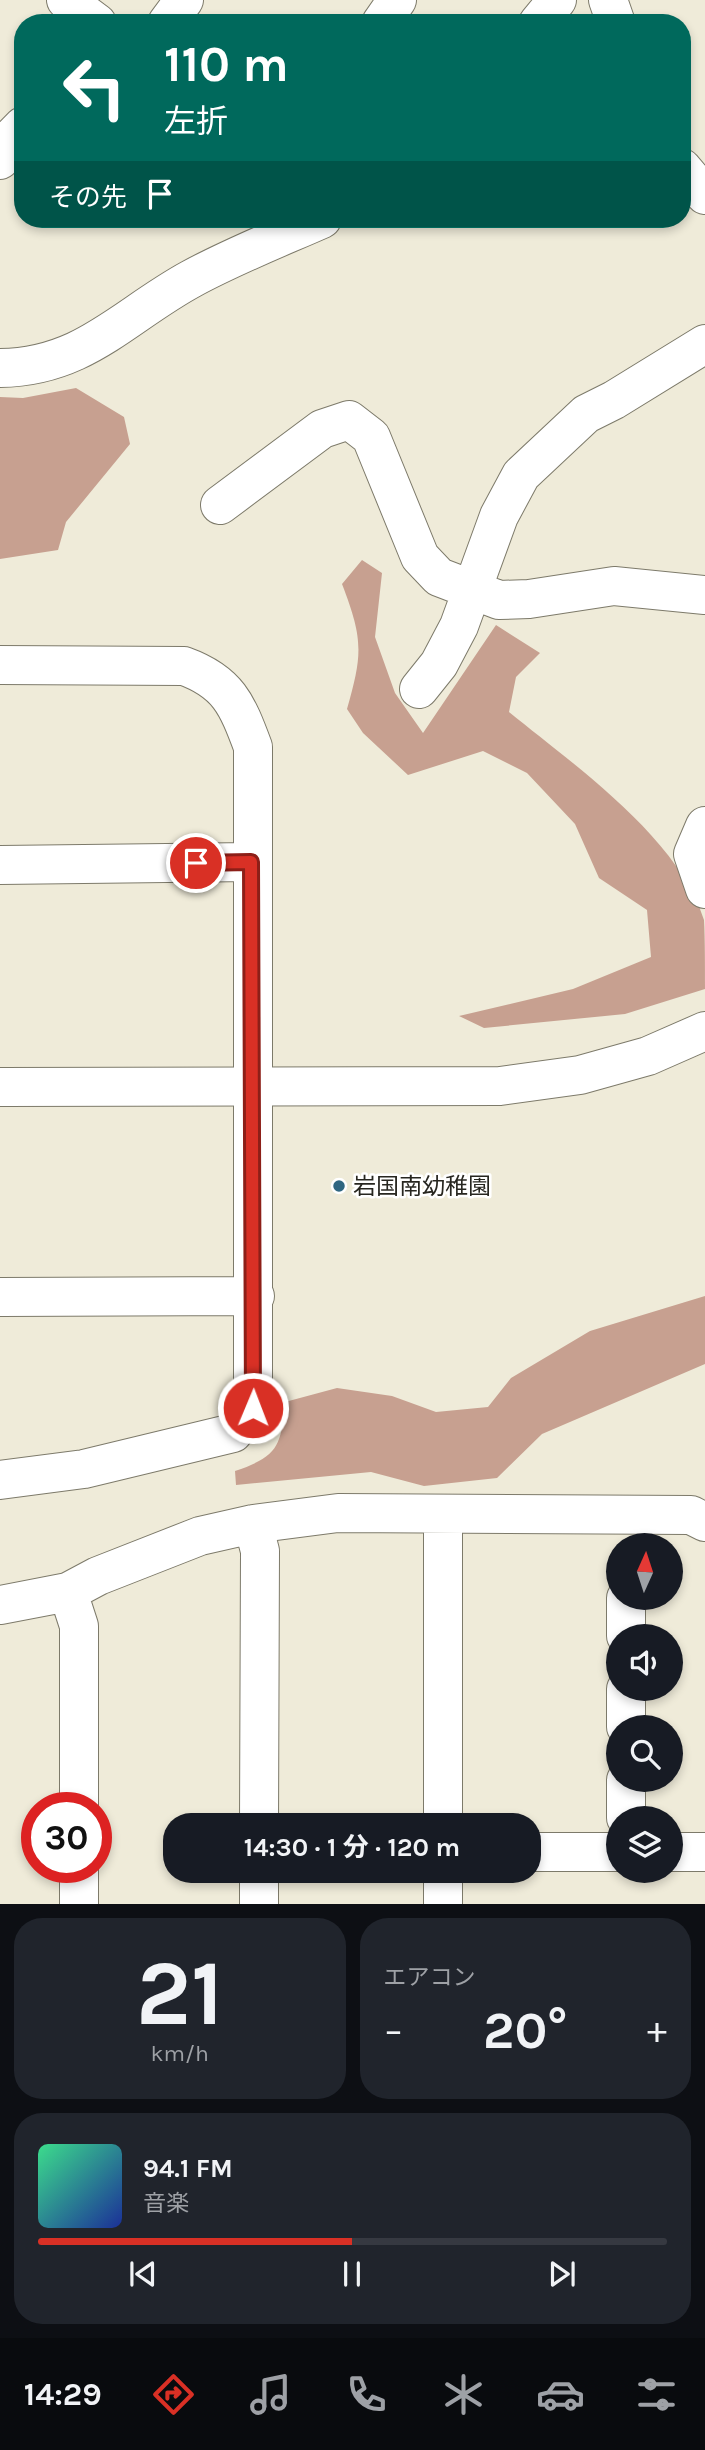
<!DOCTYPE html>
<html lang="ja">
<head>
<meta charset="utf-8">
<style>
  :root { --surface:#171b24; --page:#20242c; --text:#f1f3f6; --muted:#9ea1a6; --line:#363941; --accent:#d93025 }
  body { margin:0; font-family:Karla,"Noto Sans JP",sans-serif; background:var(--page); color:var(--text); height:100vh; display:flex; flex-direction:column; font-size:26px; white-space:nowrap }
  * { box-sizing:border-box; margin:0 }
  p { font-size:23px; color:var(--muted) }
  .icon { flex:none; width:38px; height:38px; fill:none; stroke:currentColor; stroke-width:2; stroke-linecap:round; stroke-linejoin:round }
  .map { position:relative; height:1904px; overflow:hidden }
  .details { display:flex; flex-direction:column; gap:14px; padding:14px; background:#0d0f14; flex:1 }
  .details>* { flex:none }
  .top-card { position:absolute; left:14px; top:14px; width:677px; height:214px; border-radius:28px; box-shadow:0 4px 10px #0003; background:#00695c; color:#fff; overflow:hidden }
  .needle { width:46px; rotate:3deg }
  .controls { position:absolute; left:606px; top:1533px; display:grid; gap:14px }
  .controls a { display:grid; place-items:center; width:77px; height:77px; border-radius:50%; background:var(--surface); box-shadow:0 4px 10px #0003; font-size:35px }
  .speed { position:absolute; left:21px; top:1792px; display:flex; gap:14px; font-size:35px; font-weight:700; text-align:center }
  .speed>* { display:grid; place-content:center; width:91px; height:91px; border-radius:50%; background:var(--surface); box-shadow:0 4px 10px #0003; line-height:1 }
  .speed .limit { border:10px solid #d22; background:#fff; color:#111 }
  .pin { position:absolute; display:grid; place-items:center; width:60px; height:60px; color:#fff; margin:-30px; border:4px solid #fff; border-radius:50%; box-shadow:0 2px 7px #0007 }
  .me { position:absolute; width:77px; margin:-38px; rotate:1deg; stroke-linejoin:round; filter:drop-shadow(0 0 5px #0008) }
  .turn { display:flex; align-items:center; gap:24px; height:147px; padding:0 35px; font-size:32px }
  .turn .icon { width:91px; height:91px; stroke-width:2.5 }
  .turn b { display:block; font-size:49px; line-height:60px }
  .then { display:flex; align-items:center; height:66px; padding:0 35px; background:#0003; gap:14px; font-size:26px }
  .big { font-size:52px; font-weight:700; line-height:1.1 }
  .details .card { flex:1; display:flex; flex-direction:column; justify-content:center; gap:10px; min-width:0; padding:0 24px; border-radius:28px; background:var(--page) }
  .details .dial { align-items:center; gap:0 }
  .dial b { font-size:91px; line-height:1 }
  .song { display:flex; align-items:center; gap:21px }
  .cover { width:84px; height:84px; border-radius:10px; background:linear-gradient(135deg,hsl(150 70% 55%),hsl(230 70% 35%)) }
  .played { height:7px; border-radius:4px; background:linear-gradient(90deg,var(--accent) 50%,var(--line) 50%) }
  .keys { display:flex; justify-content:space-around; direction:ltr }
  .heat { display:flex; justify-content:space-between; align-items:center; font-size:38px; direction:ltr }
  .details .tiles { flex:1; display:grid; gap:14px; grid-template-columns:1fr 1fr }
  .card:last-child { grid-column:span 2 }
  .trip { position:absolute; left:163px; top:1813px; width:378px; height:70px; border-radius:28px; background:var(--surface); box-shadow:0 4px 10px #0003; font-weight:700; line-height:70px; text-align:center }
  .tabs { display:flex; height:112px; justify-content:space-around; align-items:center; background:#090b0e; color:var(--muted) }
  .tabs .icon { width:49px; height:49px }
  .tabs .selected { color:var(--accent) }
  .tabs b { font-size:32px; color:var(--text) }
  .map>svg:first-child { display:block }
  .forest { fill:#c7a090 }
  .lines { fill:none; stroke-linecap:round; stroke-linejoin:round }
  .street-casing { stroke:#7d7a6a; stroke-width:40 }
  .secondary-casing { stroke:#7d7a6a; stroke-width:40 }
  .street { stroke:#fff; stroke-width:38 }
  .secondary { stroke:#fff; stroke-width:38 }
  .route-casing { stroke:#8d1f18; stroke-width:18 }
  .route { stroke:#d93025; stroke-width:12 }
  .poi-dot { fill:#2f6681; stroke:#fff; stroke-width:2.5 }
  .labels { text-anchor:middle; stroke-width:5; stroke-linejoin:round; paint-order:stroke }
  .poi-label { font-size:23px; fill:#272620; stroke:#fff; text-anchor:start }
</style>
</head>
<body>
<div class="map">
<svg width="705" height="1904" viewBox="0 0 705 1904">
  <rect width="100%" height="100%" fill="#efebd9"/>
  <!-- forest -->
  <path class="forest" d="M76,388L124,417L130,444L66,522L58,550L0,559V397L23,398Z
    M362,560L382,573L375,637L395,693L423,733L496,625L540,653L516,677L509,712C574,765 678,837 704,920C705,939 705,969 705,989L625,1014L484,1028L459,1016L573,989L651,957L647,910L599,878L575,824L527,773L483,751L408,775L363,733L347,709C363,653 363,639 342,584Z
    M705,1296V1364L542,1434L497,1478L424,1486L371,1472L236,1485L235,1471C279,1456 281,1446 285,1402L337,1388L392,1396L436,1412L488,1407L511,1378L590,1331Z"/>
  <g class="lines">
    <defs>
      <path id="street" d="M66,0L97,23
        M608,0L616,23
        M167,23L184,0
        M381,23L397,0
        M538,23L557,0
        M0,160L11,138L23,126
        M682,168L705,195
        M0,368C84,367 123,316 191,279C233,256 279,238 322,219
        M220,505L322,429L349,420L371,437L420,557L439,577L499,600L529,599L614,586L705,595
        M0,665L184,666C228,682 237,704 253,747V1408L233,1433L84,1469L0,1480
        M419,689L439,664L459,626L499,516L521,475L586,414L614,400L705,344
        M705,826L693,854L705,889
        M0,865L251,862
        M0,1297L255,1296
        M253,1524L260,1551L259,1825
        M68,1592L79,1626V1808
        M626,1598V1636
        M0,1605L68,1592L98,1576L200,1536L253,1524L338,1513L691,1515L705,1522
        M626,1689V1727
        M626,1780V1818
        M443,1825V1515
        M528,1852H618
        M670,1852H705
        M79,1904V1867
        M259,1904V1871
        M443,1904V1871"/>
      <path id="secondary" d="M0,1087L500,1086L580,1075L648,1056L705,1031"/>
    </defs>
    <!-- street casing -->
    <use href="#street" class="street-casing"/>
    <!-- secondary casing -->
    <use href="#secondary" class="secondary-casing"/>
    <!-- street -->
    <use href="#street" class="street"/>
    <!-- secondary -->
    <use href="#secondary" class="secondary"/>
  </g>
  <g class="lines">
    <defs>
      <path id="route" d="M196,863L251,862L253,1408"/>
    </defs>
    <!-- route casing -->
    <use href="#route" class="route-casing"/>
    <!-- route -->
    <use href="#route" class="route"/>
  </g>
  <!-- markers -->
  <circle class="poi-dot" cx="339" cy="1186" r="7"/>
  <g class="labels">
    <!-- poi labels -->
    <g class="poi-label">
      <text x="353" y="1194">岩国南幼稚園</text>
    </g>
  </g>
</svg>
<div class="controls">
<a><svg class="needle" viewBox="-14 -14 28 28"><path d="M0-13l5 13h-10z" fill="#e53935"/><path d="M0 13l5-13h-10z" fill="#9ea1a6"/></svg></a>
<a><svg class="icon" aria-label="sound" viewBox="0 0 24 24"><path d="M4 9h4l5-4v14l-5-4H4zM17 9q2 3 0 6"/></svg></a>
<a><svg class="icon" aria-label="search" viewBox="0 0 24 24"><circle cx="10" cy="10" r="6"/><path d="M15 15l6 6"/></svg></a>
<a><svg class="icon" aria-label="layers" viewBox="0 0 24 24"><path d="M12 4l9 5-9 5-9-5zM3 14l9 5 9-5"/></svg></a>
</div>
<div class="speed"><div class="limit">30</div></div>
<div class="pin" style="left:196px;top:863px;background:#d93025"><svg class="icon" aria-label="arrive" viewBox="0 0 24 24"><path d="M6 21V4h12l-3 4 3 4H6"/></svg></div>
<svg class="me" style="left:253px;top:1408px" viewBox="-20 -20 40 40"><circle r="17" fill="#d93025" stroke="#fff" stroke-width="3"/><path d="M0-11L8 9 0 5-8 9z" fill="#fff"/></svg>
<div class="trip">14:30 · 1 分 · 120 m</div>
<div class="top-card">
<div class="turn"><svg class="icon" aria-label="left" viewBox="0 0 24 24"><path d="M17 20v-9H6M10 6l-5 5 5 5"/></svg><div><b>110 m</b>左折</div></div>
<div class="then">その先<svg class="icon" aria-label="arrive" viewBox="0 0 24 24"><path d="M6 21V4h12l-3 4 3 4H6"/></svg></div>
</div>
</div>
<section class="details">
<div class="tiles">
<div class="card dial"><b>21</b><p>km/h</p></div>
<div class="card"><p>エアコン</p>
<div class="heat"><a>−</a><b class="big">20°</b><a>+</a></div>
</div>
<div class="card">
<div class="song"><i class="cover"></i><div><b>94.1 FM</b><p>音楽</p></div></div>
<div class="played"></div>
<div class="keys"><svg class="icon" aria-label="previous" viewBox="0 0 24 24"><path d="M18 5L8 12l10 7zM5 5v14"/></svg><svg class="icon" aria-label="pause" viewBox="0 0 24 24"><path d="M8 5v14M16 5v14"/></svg><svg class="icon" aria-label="next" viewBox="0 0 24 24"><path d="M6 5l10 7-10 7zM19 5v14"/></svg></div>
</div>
</div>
</section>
<nav class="tabs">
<b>14:29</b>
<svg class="icon selected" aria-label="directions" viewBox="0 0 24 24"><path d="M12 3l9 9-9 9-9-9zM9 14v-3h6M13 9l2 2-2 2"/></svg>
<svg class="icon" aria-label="music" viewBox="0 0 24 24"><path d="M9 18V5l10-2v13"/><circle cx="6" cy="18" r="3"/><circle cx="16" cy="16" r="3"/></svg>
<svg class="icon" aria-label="phone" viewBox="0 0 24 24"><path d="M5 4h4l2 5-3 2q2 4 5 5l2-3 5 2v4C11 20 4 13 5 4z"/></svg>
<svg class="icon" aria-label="climate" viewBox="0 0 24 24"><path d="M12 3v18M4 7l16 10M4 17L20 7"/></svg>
<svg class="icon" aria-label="car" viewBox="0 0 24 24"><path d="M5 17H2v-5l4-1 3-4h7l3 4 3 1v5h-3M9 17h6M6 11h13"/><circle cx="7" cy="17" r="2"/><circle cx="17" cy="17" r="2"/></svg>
<svg class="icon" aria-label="filters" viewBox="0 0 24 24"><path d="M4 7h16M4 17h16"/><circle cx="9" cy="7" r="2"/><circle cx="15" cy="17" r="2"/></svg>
</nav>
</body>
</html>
